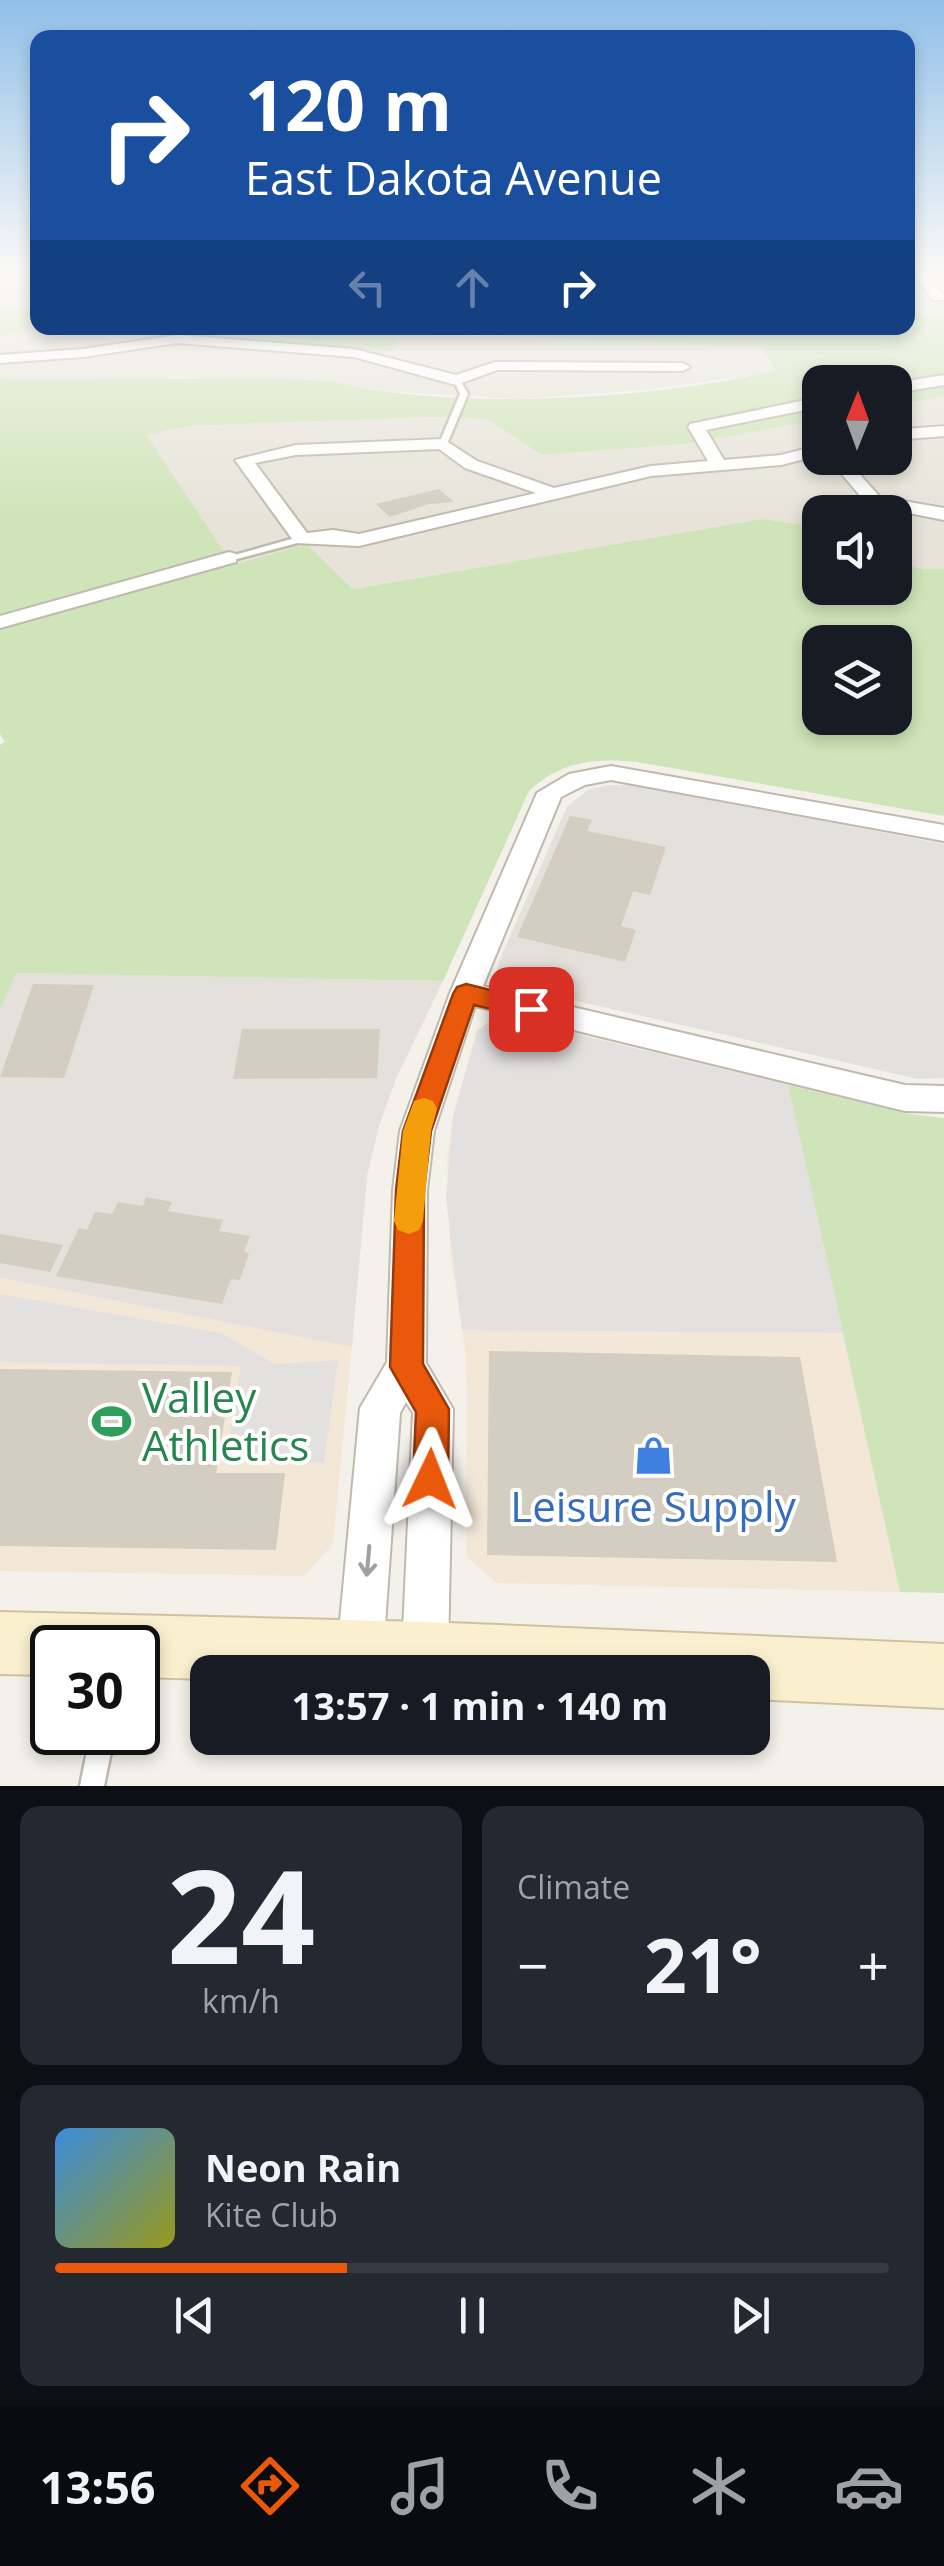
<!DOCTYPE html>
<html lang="en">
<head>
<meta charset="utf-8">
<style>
  :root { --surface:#171b24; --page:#242831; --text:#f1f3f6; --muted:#9ea1a6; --line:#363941; --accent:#ea580c }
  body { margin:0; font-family:"Open Sans",sans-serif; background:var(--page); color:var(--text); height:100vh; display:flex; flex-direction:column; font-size:38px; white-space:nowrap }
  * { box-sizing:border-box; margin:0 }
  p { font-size:32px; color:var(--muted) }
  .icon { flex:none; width:55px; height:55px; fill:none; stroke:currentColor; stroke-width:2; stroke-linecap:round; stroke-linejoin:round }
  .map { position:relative; height:1786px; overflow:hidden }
  .drawer { display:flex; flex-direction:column; gap:20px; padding:20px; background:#0d0f14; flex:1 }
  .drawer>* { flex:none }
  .guide { position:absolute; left:30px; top:30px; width:885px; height:305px; border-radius:20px; box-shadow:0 5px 15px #0003; background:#1a4fa0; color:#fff; overflow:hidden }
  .needle { width:65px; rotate:1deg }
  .tools { position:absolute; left:802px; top:365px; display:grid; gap:20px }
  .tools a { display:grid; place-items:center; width:110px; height:110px; border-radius:20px; background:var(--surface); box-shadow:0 5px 15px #0003; font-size:50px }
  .speed { position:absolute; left:30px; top:1625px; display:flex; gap:20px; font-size:50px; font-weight:700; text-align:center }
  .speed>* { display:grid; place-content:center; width:130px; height:130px; border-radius:50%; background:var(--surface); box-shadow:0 5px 15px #0003; line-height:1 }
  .speed .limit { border:5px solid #111; border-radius:15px; background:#fff; color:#111 }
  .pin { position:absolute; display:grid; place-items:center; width:85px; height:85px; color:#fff; margin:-42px; border-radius:20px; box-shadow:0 5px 15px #0006 }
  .me { position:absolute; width:110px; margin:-55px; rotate:2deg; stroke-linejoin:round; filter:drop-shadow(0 0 8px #0008) }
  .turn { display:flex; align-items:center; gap:35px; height:210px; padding:0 50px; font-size:45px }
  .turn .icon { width:130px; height:130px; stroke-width:2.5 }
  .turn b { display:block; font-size:70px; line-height:85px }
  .lanes { display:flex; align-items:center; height:95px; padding:0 50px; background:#0003; justify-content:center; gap:50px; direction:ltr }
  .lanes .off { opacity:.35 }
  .big { font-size:75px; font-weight:700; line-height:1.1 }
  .drawer .widget { flex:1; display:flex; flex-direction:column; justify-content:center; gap:15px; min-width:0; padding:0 35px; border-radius:20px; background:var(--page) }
  .drawer .dial { align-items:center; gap:0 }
  .dial b { font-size:130px; line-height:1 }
  .song { display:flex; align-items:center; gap:30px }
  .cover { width:120px; height:120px; border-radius:15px; background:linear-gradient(135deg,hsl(210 70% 55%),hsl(60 70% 35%)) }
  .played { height:10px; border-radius:5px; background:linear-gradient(90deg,var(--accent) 35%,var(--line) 35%) }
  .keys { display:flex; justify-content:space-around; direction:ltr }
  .heat { display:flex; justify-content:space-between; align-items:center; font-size:55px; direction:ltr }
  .drawer .tiles { flex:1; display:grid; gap:20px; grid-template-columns:1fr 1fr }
  .widget:last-child { grid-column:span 2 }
  .trip { position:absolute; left:190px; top:1655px; width:580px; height:100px; border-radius:20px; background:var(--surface); box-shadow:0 5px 15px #0003; font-weight:700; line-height:100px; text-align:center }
  .tab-bar { display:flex; height:160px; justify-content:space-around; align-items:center; background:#090b0e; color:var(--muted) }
  .tab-bar .icon { width:70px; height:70px }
  .tab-bar .selected { color:var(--accent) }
  .tab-bar b { font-size:45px; color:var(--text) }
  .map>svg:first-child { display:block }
  .residential { fill:#e7e3d9 }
  .commercial { fill:#f3e8d8 }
  .industrial { fill:#e4e0dc }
  .green { fill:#cfe4b8; fill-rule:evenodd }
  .parking { fill:#e3e1df }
  .building { fill:#d4cdc1 }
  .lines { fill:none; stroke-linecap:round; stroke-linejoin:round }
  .lane-casing { stroke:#bfb9ae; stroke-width:5 }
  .street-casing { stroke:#bfb9ae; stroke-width:4 }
  .secondary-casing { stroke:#cfc39f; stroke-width:4 }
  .lane { fill:#fff; fill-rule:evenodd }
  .street { fill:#fff; fill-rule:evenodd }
  .secondary { fill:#faf0cf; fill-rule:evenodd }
  .oneway { stroke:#a3a09c }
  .route { fill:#ea580c; stroke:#983908; stroke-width:2.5 }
  .slow { fill:#f59e0b }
  .labels { text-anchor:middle; stroke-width:8; stroke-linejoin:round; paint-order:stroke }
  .near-leisure-label { font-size:42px; fill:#27864d; stroke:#fff; text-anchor:start }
  .near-shop-label { font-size:42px; fill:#366cbe; stroke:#fff }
</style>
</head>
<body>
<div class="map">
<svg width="944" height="1786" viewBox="0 0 944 1786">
  <rect width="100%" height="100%" fill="#f4f1eb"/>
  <!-- residential -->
  <path class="residential" d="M0,270H37V308H0Z
    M908,270H944V316L908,315Z
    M38,328H99L391,352L400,336L486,335L761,347L775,372L646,390L517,399L380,391L332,381L174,377L138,381L0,379V336Z
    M944,396V569H920L895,555V512H820V527L762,519L353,589L307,544L233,566L145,435L188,426L431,417L487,419L542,455L686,444L820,420V458H895V406Z"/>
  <!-- commercial -->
  <path class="commercial" d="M514,1019L788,1085L900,1592L497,1583L466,1557L467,1402L465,1349L450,1253L447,1158L453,1116L477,1031L491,1020Z
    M0,1278L352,1347L333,1544L304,1576L0,1571Z"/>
  <!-- industrial -->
  <path class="industrial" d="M609,785H632L944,844V1078L918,1079L511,986L497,973L499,961L567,807L588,790Z
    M15,973L443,981L396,1079L379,1126L367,1176L352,1347L0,1278V1010Z"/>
  <!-- green -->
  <path class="green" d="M0,308H37L39,328L0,336Z
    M908,315L944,316V396L895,406V382H820V420L686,444L542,455L487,419L431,417L188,426L146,435L233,565L307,544L353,589L762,519L820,527V588H895V555L920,569H944V816L637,762C594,758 561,761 529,791L443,981L16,973L0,1010V745L5,742L0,734V379C109,381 218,375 328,381C345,382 362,389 380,391C504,407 653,398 775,371L761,347L486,335L400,336L391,352L99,328H908ZM820,642H895V718H820Z
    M788,1085L909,1114L944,1118V1593L900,1592Z"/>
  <!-- parking -->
  <path class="parking" d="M514,1019L788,1085L843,1333L462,1330L446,1198L453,1116L477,1031L491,1020Z
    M0,1294L221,1333L275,1364L338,1360L324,1463L226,1460L241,1366L0,1362Z"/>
  <!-- building -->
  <path class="building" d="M439,489L454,502L429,504L390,517L376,504Z
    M570,816L592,820L587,831L666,847L650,895L633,891L621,926L636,930L625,962L517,937Z
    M33,984L94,985L64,1078L0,1077Z
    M242,1029H380L377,1078L233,1079Z
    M146,1197L172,1202L168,1211L223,1220L219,1231L250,1236L244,1252L249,1253L240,1280L231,1279L222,1304L56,1276L79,1228L87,1230L95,1212L112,1214L118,1202L143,1206Z
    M0,1234L63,1245L50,1272L0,1263Z
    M489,1351L800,1357L837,1562L487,1555Z
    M0,1369L232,1372L216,1473H285L276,1550L0,1546Z"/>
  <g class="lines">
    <defs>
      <path id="lane" d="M453,378H459L468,394L447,444L443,446L439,444L460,394Z
        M302,536L305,537V541L229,561L224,558Z
        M91,1732H115L104,1786H80Z"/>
      <path id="street" d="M911,270H923L944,296L943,300H933Z
        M177,335L354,349L456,375L495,362L683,363L690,367L683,371L497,370L456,385L354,357L177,343L83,357L0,363V355L83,349Z
        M944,375V385L895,393V383Z
        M820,397V407L706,430L724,460L781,455L820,445V455L781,465L651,476L359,546L295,543L235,460L296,445L443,439L477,461L554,488L651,466L708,461L688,427L690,424ZM439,449L465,468L536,493L359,534L333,530L307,533L255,463L296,455Z
        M944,426V436L895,440V430Z
        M828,458H845L880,497L944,508V520L868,505Z
        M229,552L236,554V562L0,628V616Z
        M611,766L944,825V841L611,780L585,785L561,797L483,986L905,1085L944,1086V1112L905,1111L475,1006L434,1131L427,1190L426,1363L453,1409L448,1653L441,1669L433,1672L409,1669L402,1653L413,1413L406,1402L400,1413L383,1653L376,1669L368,1672L344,1669L337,1653L360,1408L387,1362L393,1190L400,1131L450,993L537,793L569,774Z"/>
      <path id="secondary" d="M0,1612L425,1622L944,1644V1708L752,1699V1672H208V1679L138,1677V1648H52V1675L0,1674Z"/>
    </defs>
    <!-- lane casing -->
    <use href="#lane" class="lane-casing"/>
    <!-- street casing -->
    <use href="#street" class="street-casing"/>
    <!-- secondary casing -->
    <use href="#secondary" class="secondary-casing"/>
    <!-- lane -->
    <use href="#lane" class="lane"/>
    <!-- street -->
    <use href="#street" class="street"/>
    <!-- secondary -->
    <use href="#secondary" class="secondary"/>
  </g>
  <!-- one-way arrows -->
  <defs><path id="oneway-shaft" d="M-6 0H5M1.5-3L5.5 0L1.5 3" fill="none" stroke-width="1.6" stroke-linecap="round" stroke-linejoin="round" transform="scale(2.5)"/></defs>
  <use class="oneway" href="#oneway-shaft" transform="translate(368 1561) rotate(95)"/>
  <!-- sky -->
  <linearGradient id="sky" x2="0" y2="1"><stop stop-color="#90c0e9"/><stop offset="0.52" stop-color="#faf9f6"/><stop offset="1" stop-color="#faf9f6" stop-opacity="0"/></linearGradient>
  <rect width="944" height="520" fill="url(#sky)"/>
  <!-- route -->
  <path class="route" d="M466,984L540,1002L544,1009L540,1016L531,1018L474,1005L431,1131L424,1190L423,1364L449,1409L448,1479L443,1491L430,1496L418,1491L413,1479L416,1412L390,1367L396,1190L403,1131L453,994L457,987Z"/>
  <!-- slow -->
  <path class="slow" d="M424,1098L433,1101L437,1109L431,1131L423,1221L419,1230L409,1234L398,1230L394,1221L403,1131L414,1101Z"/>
  <!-- icons -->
  <defs>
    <symbol id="stadium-bare" viewBox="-9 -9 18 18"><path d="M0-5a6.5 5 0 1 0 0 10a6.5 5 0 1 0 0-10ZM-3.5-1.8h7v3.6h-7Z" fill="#2e9e5b" stroke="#fff" stroke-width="2.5" paint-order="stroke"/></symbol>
    <symbol id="shop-bare" viewBox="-9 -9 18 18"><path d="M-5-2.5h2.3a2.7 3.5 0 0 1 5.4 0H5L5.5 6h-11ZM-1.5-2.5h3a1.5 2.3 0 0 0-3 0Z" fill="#3f7fe0" stroke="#fff" stroke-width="2.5" paint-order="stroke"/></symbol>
  </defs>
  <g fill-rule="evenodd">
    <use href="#stadium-bare" x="84" y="1394" width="55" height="55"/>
    <use href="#shop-bare" x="626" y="1428" width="55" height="55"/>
  </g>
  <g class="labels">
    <!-- near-leisure labels -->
    <g class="near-leisure-label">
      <text x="142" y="1413">Valley<tspan x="142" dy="48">Athletics</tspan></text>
    </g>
    <!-- near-shop labels -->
    <g class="near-shop-label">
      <text x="653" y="1522">Leisure Supply</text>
    </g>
  </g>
</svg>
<div class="tools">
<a><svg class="needle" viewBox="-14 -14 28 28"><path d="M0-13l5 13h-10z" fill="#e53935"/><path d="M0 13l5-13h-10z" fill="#9ea1a6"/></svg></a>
<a><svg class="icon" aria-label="sound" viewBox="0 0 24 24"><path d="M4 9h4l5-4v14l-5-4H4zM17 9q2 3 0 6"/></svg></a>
<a><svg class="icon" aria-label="layers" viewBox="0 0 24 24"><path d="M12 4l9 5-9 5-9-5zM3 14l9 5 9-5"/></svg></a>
</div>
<div class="speed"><div class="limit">30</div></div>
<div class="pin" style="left:531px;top:1009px;background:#d93025"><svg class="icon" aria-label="arrive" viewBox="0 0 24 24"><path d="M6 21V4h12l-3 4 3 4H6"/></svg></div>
<svg class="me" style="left:430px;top:1479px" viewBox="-20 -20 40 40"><path d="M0-17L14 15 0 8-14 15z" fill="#ea580c" stroke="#fff" stroke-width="4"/></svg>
<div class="trip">13:57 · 1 min · 140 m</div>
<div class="guide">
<div class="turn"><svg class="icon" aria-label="right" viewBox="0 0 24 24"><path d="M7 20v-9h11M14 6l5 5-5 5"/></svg><div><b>120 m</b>East Dakota Avenue</div></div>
<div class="lanes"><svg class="icon off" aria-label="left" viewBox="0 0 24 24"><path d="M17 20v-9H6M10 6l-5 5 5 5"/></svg><svg class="icon off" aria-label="ahead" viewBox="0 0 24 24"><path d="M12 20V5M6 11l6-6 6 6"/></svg><svg class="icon" aria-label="right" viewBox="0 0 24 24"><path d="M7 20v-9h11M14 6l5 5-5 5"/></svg></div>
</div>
</div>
<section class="drawer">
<div class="tiles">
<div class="widget dial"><b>24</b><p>km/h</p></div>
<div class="widget"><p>Climate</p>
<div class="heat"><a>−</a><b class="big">21°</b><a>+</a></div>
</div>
<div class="widget">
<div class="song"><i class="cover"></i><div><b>Neon Rain</b><p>Kite Club</p></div></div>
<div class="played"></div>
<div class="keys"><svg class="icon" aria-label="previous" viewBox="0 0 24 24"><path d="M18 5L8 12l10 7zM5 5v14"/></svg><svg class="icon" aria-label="pause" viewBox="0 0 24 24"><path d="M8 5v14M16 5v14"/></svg><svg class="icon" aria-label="next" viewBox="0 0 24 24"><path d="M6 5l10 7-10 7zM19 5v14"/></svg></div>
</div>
</div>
</section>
<nav class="tab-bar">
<b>13:56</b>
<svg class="icon selected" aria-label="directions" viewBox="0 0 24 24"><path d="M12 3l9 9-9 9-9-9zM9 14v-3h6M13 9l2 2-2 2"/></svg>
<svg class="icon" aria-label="music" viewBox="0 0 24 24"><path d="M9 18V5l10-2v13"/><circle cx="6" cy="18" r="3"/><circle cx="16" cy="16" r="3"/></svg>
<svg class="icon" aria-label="phone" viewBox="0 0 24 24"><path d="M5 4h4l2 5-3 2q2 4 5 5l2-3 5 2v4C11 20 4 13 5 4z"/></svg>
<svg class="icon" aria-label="climate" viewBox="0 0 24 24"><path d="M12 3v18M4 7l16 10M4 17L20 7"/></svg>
<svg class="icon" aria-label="car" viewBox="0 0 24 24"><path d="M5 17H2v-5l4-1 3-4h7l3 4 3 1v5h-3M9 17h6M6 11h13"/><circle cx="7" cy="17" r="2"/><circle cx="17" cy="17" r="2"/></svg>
</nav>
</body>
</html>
